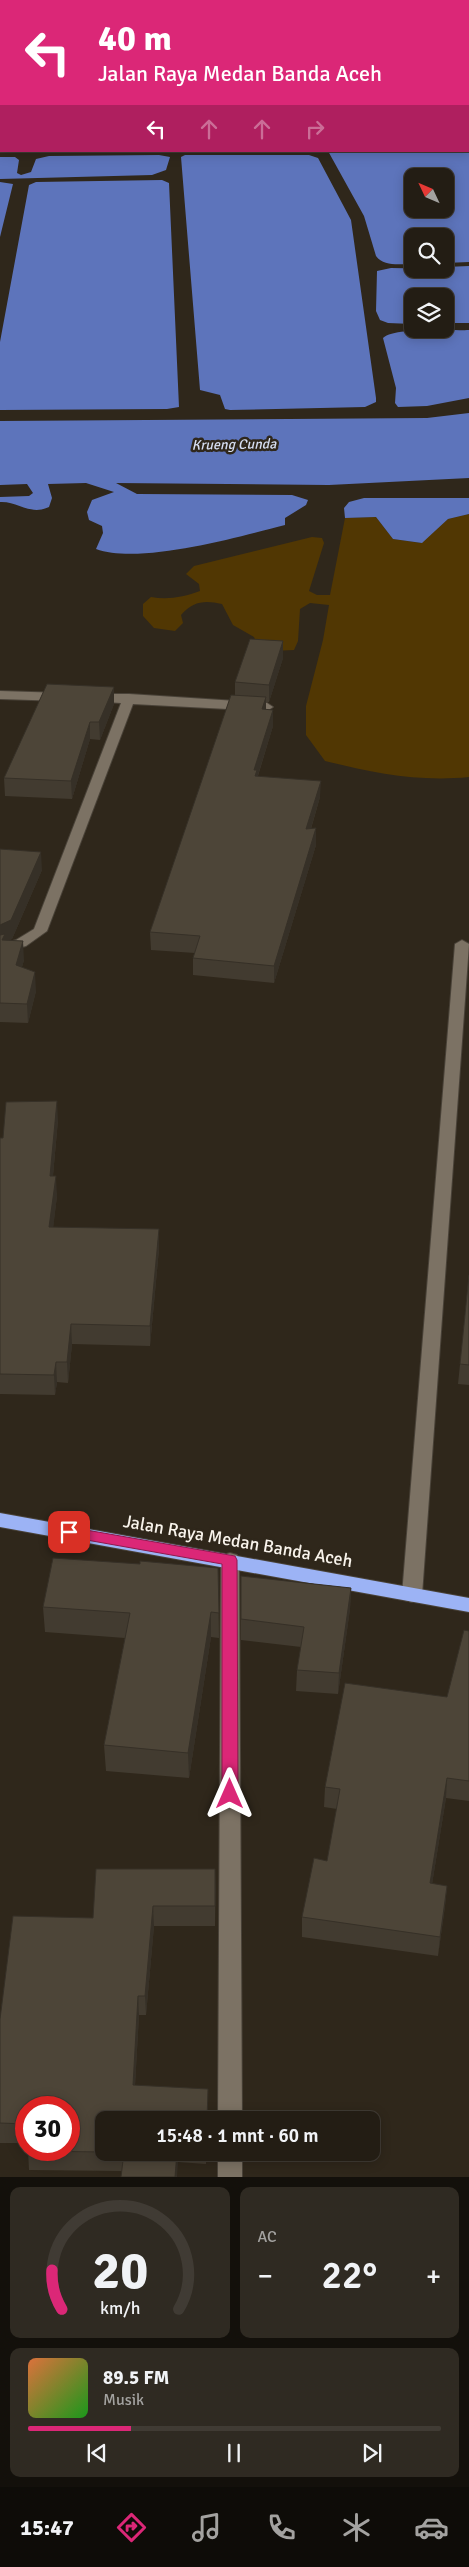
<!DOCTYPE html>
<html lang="id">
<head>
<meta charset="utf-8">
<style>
  :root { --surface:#231d14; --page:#2f2a22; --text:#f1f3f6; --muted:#a3a2a0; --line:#403b34; --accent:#db2777 }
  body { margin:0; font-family:Signika,sans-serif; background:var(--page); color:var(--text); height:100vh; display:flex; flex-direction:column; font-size:19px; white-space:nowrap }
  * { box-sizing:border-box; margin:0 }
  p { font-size:16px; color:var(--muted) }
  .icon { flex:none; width:28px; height:28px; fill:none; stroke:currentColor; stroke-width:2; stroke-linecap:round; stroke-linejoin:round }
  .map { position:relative; height:2177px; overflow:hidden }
  .drawer { display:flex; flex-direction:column; gap:10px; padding:10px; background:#13100b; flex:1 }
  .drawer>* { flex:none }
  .banner { position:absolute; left:0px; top:0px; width:470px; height:152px; box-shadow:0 2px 12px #0003,0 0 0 1px var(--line); background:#db2777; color:#fff; overflow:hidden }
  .needle { width:32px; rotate:314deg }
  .fabs { position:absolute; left:404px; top:168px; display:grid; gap:10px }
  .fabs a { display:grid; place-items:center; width:50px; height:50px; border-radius:10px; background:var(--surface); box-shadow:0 2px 12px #0003,0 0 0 1px var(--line); font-size:25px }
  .speed { position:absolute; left:15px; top:2096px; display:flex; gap:10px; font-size:25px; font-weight:700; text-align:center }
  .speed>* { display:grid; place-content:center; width:65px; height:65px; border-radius:50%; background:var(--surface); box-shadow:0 2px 12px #0003,0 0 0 1px var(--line); line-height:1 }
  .speed .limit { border:8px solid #d22; background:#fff; color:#111 }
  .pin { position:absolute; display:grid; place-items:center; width:42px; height:42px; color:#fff; margin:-21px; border-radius:10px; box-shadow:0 2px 8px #0006 }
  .me { position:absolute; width:55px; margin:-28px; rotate:0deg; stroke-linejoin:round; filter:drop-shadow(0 0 4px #0008) }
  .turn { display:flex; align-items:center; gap:18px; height:105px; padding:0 15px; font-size:22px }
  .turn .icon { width:65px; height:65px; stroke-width:2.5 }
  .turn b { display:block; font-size:35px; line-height:42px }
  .lanes { display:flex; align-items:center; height:48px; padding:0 15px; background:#0003; justify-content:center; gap:25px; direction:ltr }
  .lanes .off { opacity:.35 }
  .big { font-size:38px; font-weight:600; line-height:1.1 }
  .drawer .tile { flex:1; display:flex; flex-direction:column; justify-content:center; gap:8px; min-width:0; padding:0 18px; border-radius:10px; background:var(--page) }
  .drawer .dial { align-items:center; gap:0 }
  .dial svg { height:130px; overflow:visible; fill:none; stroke:var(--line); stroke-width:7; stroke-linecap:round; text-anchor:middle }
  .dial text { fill:var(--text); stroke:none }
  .song { display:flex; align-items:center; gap:15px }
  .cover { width:60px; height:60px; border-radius:8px; background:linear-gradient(135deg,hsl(20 70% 55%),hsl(120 70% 35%)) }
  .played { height:5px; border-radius:2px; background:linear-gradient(90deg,var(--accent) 25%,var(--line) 25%) }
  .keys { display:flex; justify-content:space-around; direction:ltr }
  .heat { display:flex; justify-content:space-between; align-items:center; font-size:28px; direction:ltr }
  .drawer .tiles { flex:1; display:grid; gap:10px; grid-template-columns:1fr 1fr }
  .tile:last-child { grid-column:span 2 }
  .trip { position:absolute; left:95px; top:2111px; width:285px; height:50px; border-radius:10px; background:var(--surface); box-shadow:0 2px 12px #0003,0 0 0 1px var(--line); font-weight:600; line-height:50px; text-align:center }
  .menu { display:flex; height:80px; justify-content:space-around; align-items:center; background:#0e0c08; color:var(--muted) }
  .menu .icon { width:35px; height:35px }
  .menu .active { color:var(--accent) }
  .menu b { font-size:22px; color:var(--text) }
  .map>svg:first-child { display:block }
  .green { fill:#513703 }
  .water { fill:#5d74bb; fill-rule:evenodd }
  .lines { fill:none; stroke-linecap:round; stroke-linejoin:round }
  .minor-casing { stroke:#494238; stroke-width:2 }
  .highway-casing { stroke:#494238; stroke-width:2 }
  .minor { fill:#7c7264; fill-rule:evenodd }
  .highway { fill:#9cb3f5; fill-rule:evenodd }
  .wall { fill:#423b30 }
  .shaded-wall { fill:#363027 }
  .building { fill:#4d4538; stroke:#363027 }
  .route { fill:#db2777; stroke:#8e194d }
  .labels { text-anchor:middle; stroke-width:5; stroke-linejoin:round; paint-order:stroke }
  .far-water-label { font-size:14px; font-style:italic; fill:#d6def2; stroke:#2f271b }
  .near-street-label { font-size:18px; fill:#f9f4ec; stroke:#2f271b }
</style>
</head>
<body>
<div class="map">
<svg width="469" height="2177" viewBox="0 0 469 2177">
  <rect width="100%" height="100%" fill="#2f271b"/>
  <!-- green -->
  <path class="green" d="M469,514V777C418,782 374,773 325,761L306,735V706L323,640L329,605L310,603L300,609L298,641L294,650L271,651L257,645L254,637L233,625L222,604C205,600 193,601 181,615L183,623L175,631L154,628L143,616V604L151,597C168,600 184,597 200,591L199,584L186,574L194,566L312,537L322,538L324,543L309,591L317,595H330L345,518L376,517L393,539L421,543L448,519Z"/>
  <!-- water -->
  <path class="water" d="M469,120V262L445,263V236H412V264C400,264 384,267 376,256L364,216L328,151H469ZM412,176H445V209H412Z
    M159,155L170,157L166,170L152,175L0,179V157H15L19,160L17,173L21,175L31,172L36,159L49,156Z
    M185,155H309L318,158L351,220L376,398V402L365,407L230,410L225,409L220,395L200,390L181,157Z
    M162,180L169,183L179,407L167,409L0,410V342L29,185L36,182Z
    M0,182L13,184L0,237Z
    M469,266V323H445V296H412V324L388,323L380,320L376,311L377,271L391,268L445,269V267Z
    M469,330V398L427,406L398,407L395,403L396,388L383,338C395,327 451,331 469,330Z
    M469,413V478L329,485L116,483L137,494L292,495L308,500L306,505L285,518V525C238,537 140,565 96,549L103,533L102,526L89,520L87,512L92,500L114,492L86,483L48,484L52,498L49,507C30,516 18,501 0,502V497L29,496L33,493L27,484L0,485V421L427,418Z
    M364,498H469V514L448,519L422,543L393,539L376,517L345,518L344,508L349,502Z"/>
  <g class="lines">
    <defs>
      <path id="minor" d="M0,691L63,693L69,697L63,701L0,699Z
        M93,694H129L267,703L273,707L267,711L133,704L47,931L26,946L0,953V945L16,940L34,929L121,703L89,701V695Z
        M462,940L469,944L422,1595L419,1600L412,1602L405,1600L402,1595L455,944Z
        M230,1553L237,1555L239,1560L242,2120H218L221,1560L223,1555Z
        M218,2152H242V2177H218Z"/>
      <path id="highway" d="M0,1513L469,1598V1612L0,1527Z"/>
    </defs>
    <!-- minor casing -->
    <use href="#minor" class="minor-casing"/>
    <!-- highway casing -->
    <use href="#highway" class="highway-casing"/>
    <!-- minor -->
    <use href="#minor" class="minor"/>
    <!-- highway -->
    <use href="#highway" class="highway"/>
  </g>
  <!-- wall -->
  <path class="wall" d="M283,641V658L269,702H266V710L273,726L258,776L320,797L311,829L316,845L274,983L193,975V958L195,953L151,950L150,932L235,695V682Z
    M114,687V704L100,740L90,739L72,799L5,796L4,778Z
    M0,849L42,870L12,939L9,940L24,960L22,967L36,991L28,1023L0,1022Z
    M58,1120L53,1176L57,1196L53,1227L159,1249L150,1346L72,1344L68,1383L57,1382L55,1395L0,1394V1138H3Z
    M469,1275V1385L458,1384Z
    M140,1564L218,1568L219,1638L211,1637L189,1778L106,1771L104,1745L125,1638L45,1632L43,1607Z
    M241,1576L351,1588L350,1609L338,1694L296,1691L297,1670L301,1647L241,1640Z
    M469,1631V1801L446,1798L432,1884L447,1886L445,1906L438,1956L302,1937V1917L327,1861L337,1809L324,1807L325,1787L447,1697Z
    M215,1869V1926H154L146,2015H139L135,2085L208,2108V2120H104V2152H206V2164L178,2162L122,2171L29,2170L28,2150H69L26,2108V2143H0V2019L93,1918Z"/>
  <!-- shaded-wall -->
  <path class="shaded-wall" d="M283,641V658L269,702V685Z
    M114,687V704L100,740L99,722Z
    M266,697V713L262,709Z
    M273,710V726L257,778V787L254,770Z
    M90,722V739L72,799L71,781Z
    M321,781L320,797L306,845V829Z
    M316,828V845L274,983V966Z
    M41,852L42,870L12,939L0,944V925Z
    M23,941L24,960L17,984L16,965Z
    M35,972L36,991L28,1023L27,1004Z
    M57,1101L58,1120L51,1196L50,1176Z
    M56,1176L57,1196L51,1247L49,1227Z
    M159,1229V1249L150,1346V1326Z
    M71,1324L72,1344L68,1383L67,1362Z
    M56,1362L57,1382L55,1395L54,1375Z
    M351,1588L350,1609L338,1694L339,1673Z
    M211,1612V1637L189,1778L188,1753Z
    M447,1778L446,1798L429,1903L430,1883Z
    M215,1869L216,1888L215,1926Z
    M447,1886L445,1906L438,1956L440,1937Z
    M153,1906L154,1926L146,2015L145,1996Z
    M138,1996L139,2015L134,2104L133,2085Z
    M208,2089V2120H207Z
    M177,2152H178V2162L177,2177H175Z"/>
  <!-- building -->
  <path class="building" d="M250,639L283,641L269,685L235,682Z
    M47,684L114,687L99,722H90L71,781L4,778Z
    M231,695L266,697L262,709L273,710L254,770H257L255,776L321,781L306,829L316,828L274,966L193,958L200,936L150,932Z
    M0,849L41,852L11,920L0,925Z
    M5,934L2,940L23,941L16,965L35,972L27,1004L0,1003V935Z
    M57,1101L50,1176H56L49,1227L159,1229L150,1326L71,1324L67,1362H56L54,1375L0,1374V1138H3L6,1102Z
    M469,1275V1365L460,1364Z
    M53,1558L140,1564V1561L218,1568L219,1613L211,1612L188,1753L104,1745L130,1613L43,1607Z
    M241,1576L351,1588L339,1673L297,1670L304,1627L241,1619Z
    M464,1630L469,1631V1781L447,1778L430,1883L447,1886L440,1937L302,1917L314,1858L327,1861L340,1789L325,1787L345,1683L447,1697Z
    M96,1869H215V1906H153L145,1996H138L133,2085L208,2089L207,2120H104V2152L28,2151L69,2150V2108H26V2124L0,2123V2019L13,1916L93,1918Z
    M124,2152H177L175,2177H121Z"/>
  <!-- route -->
  <path class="route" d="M69,1527L235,1556L237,1560L238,1794L235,1799L230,1801L224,1799L222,1794V1564L64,1536L62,1532Z"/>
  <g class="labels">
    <!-- far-water labels -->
    <g class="far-water-label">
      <text transform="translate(234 444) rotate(-1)" y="5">Krueng Cunda</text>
    </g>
    <!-- near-street labels -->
    <g class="near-street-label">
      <text transform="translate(238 1541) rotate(10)" y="6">Jalan Raya Medan Banda Aceh</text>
    </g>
  </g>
</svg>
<div class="fabs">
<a><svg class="needle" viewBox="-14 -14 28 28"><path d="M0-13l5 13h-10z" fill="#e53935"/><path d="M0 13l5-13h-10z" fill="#a3a2a0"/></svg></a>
<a><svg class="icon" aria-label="search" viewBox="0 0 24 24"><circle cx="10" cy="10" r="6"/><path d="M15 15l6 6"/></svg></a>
<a><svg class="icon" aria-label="layers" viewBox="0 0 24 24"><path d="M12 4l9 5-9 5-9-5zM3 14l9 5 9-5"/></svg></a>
</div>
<div class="speed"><div class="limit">30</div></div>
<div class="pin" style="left:69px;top:1532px;background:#d93025"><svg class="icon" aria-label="arrive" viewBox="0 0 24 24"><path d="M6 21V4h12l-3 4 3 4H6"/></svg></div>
<svg class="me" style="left:230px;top:1794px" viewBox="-20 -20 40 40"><path d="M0-17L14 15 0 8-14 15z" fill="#db2777" stroke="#fff" stroke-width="4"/></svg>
<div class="trip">15:48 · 1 mnt · 60 m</div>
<div class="banner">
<div class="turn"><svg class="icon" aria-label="left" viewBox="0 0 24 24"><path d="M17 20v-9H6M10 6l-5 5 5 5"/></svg><div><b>40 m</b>Jalan Raya Medan Banda Aceh</div></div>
<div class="lanes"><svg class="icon" aria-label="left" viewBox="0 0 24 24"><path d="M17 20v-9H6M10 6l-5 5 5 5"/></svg><svg class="icon off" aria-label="ahead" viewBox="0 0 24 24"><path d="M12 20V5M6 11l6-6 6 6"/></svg><svg class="icon off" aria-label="ahead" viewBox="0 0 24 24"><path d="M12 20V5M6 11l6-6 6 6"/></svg><svg class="icon off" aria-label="right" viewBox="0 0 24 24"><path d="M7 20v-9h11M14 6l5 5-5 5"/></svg></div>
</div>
</div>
<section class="drawer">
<div class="tiles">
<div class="tile dial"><svg viewBox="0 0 100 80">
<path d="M14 69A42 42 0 1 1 86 69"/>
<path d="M14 69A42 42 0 0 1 8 45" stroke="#db2777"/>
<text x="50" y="56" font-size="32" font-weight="700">20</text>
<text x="50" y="72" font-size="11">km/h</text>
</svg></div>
<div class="tile"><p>AC</p>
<div class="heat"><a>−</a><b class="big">22°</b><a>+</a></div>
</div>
<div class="tile">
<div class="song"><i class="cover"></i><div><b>89.5 FM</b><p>Musik</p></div></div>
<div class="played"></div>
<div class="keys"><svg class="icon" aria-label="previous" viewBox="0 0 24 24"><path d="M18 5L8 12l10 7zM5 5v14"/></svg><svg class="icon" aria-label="pause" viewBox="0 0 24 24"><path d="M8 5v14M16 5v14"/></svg><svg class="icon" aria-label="next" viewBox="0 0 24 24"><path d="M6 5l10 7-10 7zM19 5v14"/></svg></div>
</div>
</div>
</section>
<nav class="menu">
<b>15:47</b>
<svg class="icon active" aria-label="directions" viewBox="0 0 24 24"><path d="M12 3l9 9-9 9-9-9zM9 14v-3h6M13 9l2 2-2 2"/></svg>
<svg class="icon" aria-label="music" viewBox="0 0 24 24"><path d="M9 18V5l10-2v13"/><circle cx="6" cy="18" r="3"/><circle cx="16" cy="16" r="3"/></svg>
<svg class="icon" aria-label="phone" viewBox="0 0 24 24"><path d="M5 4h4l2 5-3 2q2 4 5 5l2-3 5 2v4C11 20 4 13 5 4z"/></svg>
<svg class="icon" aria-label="climate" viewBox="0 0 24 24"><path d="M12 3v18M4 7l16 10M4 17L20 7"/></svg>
<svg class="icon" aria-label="car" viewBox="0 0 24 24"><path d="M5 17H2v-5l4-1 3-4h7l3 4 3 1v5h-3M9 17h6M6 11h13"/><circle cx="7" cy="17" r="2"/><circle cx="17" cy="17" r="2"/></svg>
</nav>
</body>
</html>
